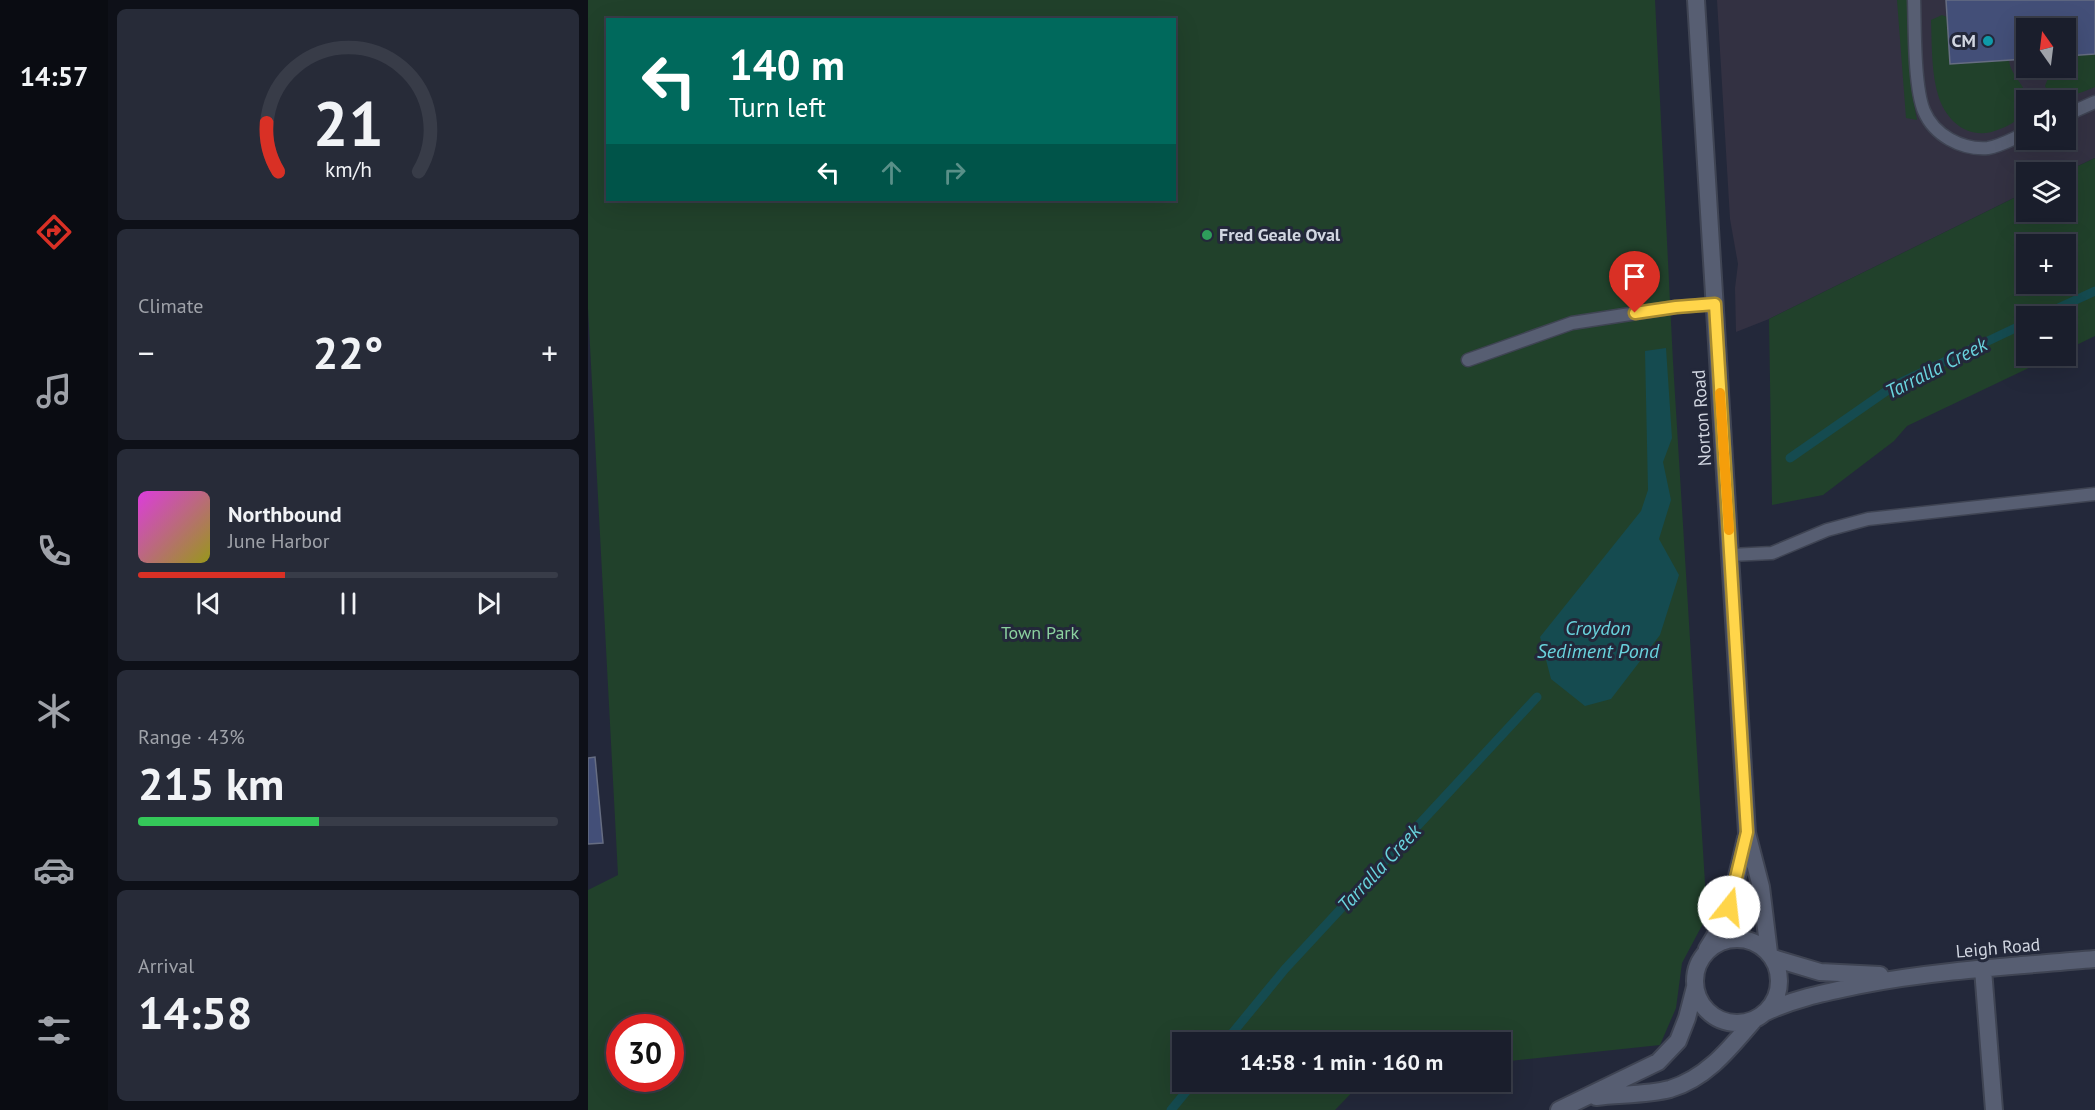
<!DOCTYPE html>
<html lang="en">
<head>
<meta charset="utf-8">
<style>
  :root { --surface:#1a1e2c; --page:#272b38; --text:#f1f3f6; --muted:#9fa2a9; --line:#383c48; --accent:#d93025 }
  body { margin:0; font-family:"PT Sans",sans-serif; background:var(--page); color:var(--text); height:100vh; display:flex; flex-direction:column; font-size:22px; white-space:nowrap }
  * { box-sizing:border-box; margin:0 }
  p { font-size:20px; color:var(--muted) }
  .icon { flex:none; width:33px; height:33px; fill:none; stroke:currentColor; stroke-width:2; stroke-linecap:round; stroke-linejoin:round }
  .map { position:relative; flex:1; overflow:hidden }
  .details { display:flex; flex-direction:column; gap:9px; padding:9px; background:#0e1018; width:480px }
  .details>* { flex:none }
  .guide { position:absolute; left:18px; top:18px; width:570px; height:183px; border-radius:0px; box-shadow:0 6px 24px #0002,0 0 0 2px var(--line); background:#00695c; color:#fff; overflow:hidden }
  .needle { width:39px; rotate:346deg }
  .fabs { position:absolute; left:1428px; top:18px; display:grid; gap:12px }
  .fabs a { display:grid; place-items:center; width:60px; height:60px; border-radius:0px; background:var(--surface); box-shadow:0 6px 24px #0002,0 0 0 2px var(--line); font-size:30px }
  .speed { position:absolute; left:18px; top:1014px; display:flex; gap:12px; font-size:30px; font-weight:700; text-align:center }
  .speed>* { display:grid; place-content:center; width:78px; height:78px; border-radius:50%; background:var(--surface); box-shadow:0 6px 24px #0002,0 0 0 2px var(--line); line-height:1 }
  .speed .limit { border:9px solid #d22; background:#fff; color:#111 }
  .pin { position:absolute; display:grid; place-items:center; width:51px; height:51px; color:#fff; margin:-62px -26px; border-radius:50% 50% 50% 0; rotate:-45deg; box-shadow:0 0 6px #0007 }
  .pin .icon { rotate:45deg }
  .me { position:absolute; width:66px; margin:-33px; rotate:16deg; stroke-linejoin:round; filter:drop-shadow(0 0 4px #0008) }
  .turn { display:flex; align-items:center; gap:21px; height:126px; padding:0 24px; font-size:27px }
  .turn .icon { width:78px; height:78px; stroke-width:2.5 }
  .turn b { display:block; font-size:42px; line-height:51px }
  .lanes { display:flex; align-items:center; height:57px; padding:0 24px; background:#0003; justify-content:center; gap:30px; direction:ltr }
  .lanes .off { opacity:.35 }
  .big { font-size:45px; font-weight:600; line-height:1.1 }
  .details .widget { flex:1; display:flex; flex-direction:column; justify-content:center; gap:9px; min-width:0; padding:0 21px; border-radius:9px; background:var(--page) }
  .details .dial { align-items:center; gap:0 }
  .dial svg { height:156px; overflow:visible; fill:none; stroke:var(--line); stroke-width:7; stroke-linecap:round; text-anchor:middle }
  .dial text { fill:var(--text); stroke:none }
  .song { display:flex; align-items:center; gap:18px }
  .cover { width:72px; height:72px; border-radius:9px; background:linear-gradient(135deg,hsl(300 70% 55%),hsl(60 70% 35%)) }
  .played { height:6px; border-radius:3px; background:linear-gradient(90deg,var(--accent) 35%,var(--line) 35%) }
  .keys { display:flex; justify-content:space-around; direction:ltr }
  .heat { display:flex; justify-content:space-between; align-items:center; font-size:33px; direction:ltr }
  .charge { height:9px; border-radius:4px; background:linear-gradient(90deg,#34c759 43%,var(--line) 0) }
  .trip { position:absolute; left:584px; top:1032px; width:339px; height:60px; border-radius:0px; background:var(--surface); box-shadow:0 6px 24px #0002,0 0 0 2px var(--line); font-weight:600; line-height:60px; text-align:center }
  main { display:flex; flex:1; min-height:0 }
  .tabs { display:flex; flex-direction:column; width:108px; justify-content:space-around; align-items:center; background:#0a0c12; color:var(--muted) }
  .tabs .icon { width:42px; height:42px }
  .tabs .current { color:var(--accent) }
  .tabs b { font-size:27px; color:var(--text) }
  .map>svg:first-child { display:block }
  .education { fill:#333142; fill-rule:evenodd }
  .green { fill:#21412b; fill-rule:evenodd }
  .water { fill:#154b50 }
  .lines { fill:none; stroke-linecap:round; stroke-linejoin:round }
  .stream { stroke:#154b50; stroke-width:9 }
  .building { fill:#434f78; stroke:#666d82; stroke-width:1.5 }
  .service-casing { stroke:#3f4453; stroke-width:15 }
  .minor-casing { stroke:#3f4453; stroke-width:20 }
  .service { stroke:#575e72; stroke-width:12 }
  .minor { stroke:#575e72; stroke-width:16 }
  .route-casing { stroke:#a68a30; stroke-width:15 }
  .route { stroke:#ffd54a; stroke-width:10 }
  .slow { stroke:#f59e0b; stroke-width:10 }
  .culture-dot { fill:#0f9aa8; stroke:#23283a; stroke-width:2 }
  .leisure-dot { fill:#2e9e5b; stroke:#23283a; stroke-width:2 }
  .labels { text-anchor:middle; stroke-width:6; stroke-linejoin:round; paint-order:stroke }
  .poi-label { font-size:18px; font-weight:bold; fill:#d1d6e1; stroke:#23283a; text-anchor:end }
  .street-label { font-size:18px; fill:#d1d6e1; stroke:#23283a }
  .park-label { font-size:18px; fill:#8bd19f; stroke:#23283a }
  .water-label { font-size:20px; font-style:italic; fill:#69d3dd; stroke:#23283a }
</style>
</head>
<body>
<main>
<nav class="tabs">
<b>14:57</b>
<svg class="icon current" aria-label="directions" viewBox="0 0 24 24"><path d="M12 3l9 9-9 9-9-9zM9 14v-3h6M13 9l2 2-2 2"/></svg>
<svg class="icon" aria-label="music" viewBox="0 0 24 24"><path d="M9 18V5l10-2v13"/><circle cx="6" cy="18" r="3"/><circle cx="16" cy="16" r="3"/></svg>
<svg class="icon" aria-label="phone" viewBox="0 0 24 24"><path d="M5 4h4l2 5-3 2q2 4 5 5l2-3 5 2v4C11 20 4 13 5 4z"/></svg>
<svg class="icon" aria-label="climate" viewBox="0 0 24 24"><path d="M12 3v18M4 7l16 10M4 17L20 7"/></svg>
<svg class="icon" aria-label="car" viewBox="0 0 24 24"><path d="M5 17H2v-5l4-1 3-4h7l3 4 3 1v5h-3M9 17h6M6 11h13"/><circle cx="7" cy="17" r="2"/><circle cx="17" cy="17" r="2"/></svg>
<svg class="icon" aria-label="filters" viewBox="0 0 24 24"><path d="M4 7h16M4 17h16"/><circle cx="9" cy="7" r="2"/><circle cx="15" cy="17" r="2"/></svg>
</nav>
<section class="details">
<div class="widget dial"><svg viewBox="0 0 100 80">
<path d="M14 69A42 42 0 1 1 86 69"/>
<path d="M14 69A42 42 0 0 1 8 44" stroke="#d93025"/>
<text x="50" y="56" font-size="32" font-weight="700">21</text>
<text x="50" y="72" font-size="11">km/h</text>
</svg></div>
<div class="widget"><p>Climate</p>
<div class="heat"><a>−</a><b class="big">22°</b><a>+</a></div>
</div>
<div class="widget">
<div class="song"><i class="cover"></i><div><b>Northbound</b><p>June Harbor</p></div></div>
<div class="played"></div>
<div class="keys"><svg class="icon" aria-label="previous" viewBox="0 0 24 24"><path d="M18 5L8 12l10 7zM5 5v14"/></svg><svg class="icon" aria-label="pause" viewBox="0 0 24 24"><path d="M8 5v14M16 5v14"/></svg><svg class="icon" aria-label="next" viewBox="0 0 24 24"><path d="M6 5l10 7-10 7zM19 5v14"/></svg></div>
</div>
<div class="widget"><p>Range · 43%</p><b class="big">215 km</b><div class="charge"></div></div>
<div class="widget"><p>Arrival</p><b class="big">14:58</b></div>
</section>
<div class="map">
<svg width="1507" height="1110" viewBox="0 0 1507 1110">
  <rect width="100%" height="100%" fill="#23283a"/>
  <!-- education -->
  <path class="education" d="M1129,0H1507V158L1477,172H1438V192L1181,319L1148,332L1147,288L1150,264L1142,219ZM1438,28H1478V68H1438ZM1438,100H1478V140H1438Z"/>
  <!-- green -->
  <path class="green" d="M0,0H1067L1085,362L1119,916L1094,963L1088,1008L1072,1045L912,1062V1042H594V1082H774L747,1110H0V890L30,875L0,308ZM20,20H586V200H20ZM32,1028H82V1078H32Z
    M1309,0H1319L1323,87L1329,120L1318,118Z
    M1354,15L1359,17L1363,64L1421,60C1422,75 1440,88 1439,100C1437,116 1426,124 1412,129C1385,141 1361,126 1351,98C1343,74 1344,45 1343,20Z
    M1507,54V87C1490,94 1478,99 1460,92L1457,86L1464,68H1478V56Z
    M1507,158V336L1478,350V316H1438V356H1466L1319,426L1306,441L1235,495L1184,505L1181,319L1438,192V212H1478L1477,172ZM1478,244V284H1438V244Z"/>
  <!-- water -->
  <path class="water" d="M1078,348L1084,438L1075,462L1083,500L1071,539L1091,575L1072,635L1023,699L997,706L963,679L952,637L1053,511L1060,490L1057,351Z"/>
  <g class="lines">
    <!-- stream -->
    <path class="stream" d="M1453,316L1507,291
      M1202,458L1307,385L1438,323
      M637,1042L697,969L949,697
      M583,1110L606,1082"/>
  </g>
  <!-- building -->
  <path class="building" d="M1358,0H1507V54L1478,56V28H1438V59L1362,64Z
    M7,757L15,843L0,844V758Z"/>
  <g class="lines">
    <defs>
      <path id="service" d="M1326,0C1327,28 1326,87 1336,111C1346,135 1373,150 1400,148C1413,146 1426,138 1438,133
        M1478,115L1507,102
        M880,360L984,323L1088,307L1127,304
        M1142,555L1184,553L1239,530L1280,519L1507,494"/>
      <path id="minor" d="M1108,0L1159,833L1173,887L1181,953
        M1107 981a42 42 0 1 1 84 0a42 42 0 1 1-84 0Z
        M1119,949C1142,915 1149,877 1158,838
        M1185,958L1232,972L1292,975
        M1395,969L1406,1110
        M1176,1013C1207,998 1240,992 1273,985C1350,970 1429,966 1507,959
        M1008,1097C1031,1094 1059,1095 1082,1089C1119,1078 1142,1048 1166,1020
        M971,1110L1070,1062L1090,1041L1099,1018L1107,987"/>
    </defs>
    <!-- service casing -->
    <use href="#service" class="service-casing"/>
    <!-- minor casing -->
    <use href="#minor" class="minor-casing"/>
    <!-- service -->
    <use href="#service" class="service"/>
    <!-- minor -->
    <use href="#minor" class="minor"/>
  </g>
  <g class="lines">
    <defs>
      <path id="route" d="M1047,313L1088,307L1127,304L1159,832L1141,907"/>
    </defs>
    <!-- route casing -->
    <use href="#route" class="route-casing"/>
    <!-- route -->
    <use href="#route" class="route"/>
    <!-- slow -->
    <path class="slow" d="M1132,393L1141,530"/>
  </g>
  <!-- markers -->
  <circle class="culture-dot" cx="1400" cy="41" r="6"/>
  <circle class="leisure-dot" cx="619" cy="235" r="6"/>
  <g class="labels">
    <!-- poi labels -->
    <g class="poi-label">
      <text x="1388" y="47">CM</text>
      <text x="631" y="241" text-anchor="start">Fred Geale Oval</text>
    </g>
    <!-- street labels -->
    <g class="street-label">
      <text transform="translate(1114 418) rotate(-94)" y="6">Norton Road</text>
      <text transform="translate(1410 948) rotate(-5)" y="6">Leigh Road</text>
    </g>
    <!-- park labels -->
    <g class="park-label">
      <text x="452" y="639">Town Park</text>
    </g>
    <!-- water labels -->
    <g class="water-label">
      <text transform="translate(1348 368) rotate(-27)" y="7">Tarralla Creek</text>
      <text x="1010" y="635">Croydon<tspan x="1010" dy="23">Sediment Pond</tspan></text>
      <text transform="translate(791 868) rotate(-47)" y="7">Tarralla Creek</text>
    </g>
  </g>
</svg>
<div class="fabs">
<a><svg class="needle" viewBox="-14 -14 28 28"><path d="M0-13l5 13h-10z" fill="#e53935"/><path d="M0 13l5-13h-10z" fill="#9fa2a9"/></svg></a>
<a><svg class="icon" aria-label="sound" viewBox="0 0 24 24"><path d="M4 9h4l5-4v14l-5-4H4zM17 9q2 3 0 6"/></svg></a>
<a><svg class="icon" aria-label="layers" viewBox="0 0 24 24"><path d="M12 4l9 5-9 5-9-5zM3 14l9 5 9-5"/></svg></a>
<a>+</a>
<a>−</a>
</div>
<div class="speed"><div class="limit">30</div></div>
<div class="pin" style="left:1047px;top:313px;background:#d93025"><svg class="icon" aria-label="arrive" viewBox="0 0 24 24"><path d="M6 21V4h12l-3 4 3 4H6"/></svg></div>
<svg class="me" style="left:1141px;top:907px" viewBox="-20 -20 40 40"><circle r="19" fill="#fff"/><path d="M0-13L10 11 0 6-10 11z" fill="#ffd54a"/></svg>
<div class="trip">14:58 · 1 min · 160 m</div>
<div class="guide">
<div class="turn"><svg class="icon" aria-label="left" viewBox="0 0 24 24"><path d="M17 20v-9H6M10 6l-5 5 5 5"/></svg><div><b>140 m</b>Turn left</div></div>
<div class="lanes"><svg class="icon" aria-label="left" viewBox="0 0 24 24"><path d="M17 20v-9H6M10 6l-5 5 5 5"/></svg><svg class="icon off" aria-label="ahead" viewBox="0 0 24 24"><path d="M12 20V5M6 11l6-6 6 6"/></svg><svg class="icon off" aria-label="right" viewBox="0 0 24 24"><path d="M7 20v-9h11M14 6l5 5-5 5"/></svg></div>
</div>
</div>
</main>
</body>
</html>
